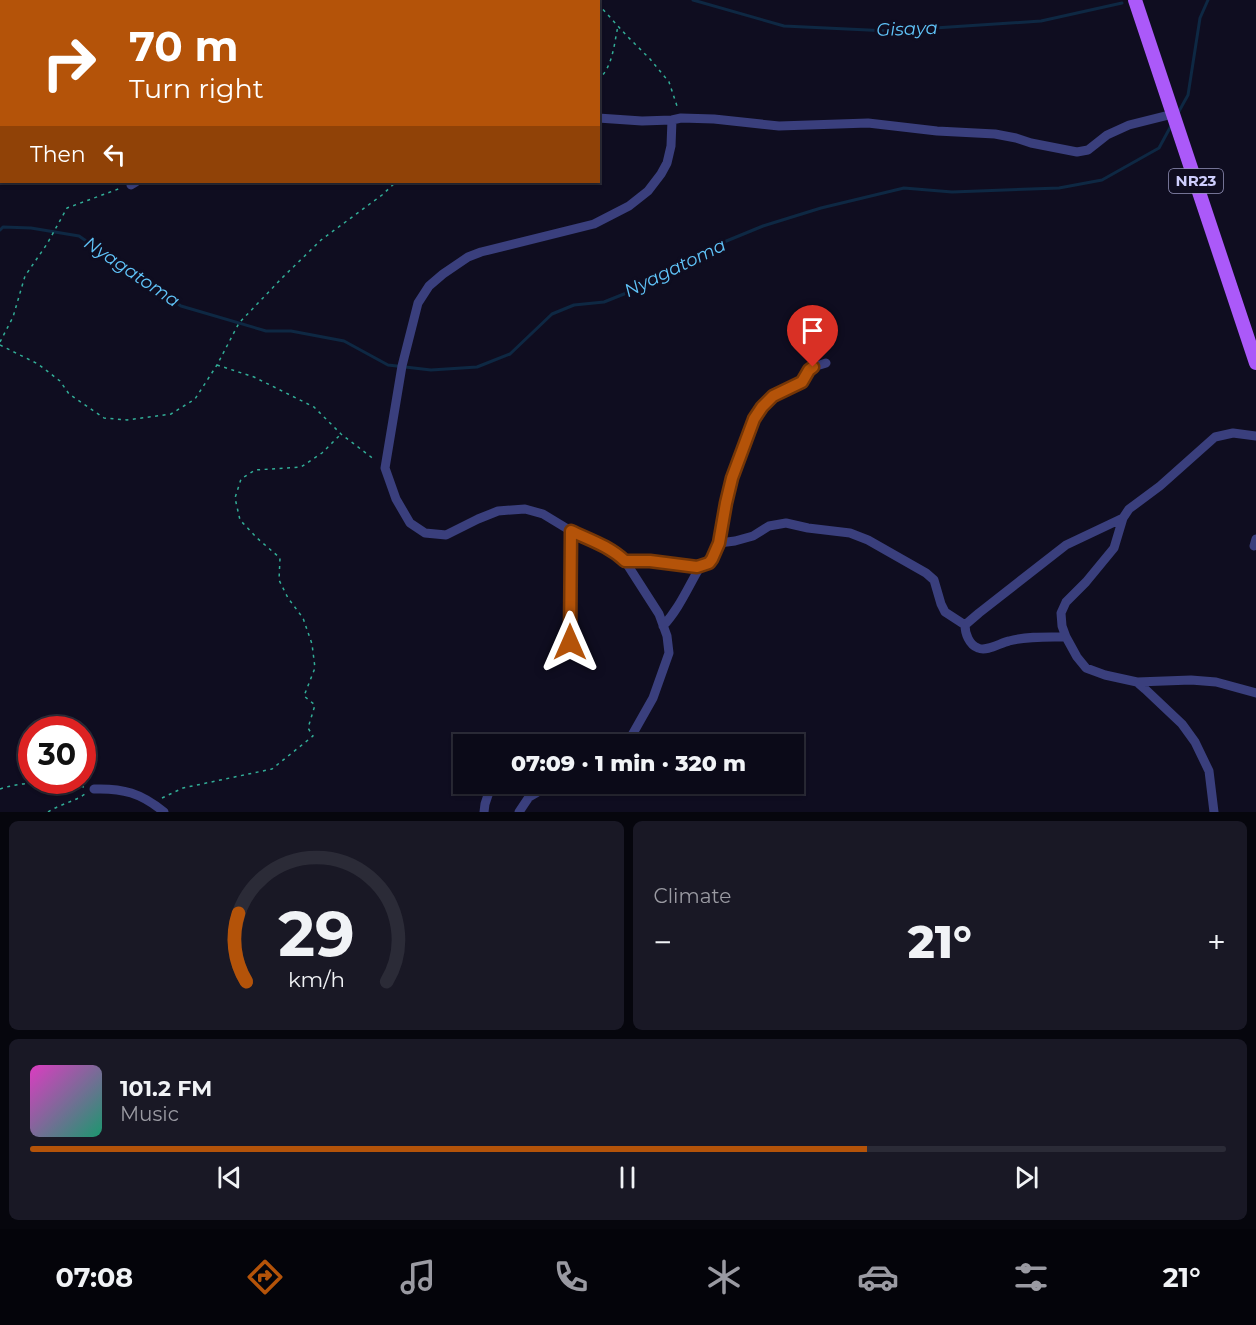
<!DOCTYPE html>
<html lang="en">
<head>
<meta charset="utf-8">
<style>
  :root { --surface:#0b0a18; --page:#191825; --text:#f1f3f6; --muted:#9a9aa2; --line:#2b2b37; --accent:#b45309 }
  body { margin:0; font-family:Montserrat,sans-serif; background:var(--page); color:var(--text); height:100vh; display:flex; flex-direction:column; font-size:22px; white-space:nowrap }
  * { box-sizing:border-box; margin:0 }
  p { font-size:20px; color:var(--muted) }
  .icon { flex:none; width:33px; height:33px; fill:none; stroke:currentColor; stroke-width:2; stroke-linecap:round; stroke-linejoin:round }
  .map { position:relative; height:812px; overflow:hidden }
  .side { display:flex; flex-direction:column; gap:9px; padding:9px; background:#06060d; flex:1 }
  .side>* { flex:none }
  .hud { position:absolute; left:0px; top:0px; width:600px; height:183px; box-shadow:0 2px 4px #0004,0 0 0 2px var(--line); background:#b45309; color:#fff; overflow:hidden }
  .speed { position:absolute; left:18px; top:716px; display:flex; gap:12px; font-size:30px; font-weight:700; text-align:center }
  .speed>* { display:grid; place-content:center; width:78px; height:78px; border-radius:50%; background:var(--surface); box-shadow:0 2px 4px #0004,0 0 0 2px var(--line); line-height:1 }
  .speed .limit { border:9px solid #d22; background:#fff; color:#111 }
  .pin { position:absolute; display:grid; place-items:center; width:51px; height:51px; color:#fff; margin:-62px -26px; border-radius:50% 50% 50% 0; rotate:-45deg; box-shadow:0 0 6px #0007 }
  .pin .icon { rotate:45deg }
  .me { position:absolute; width:66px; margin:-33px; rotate:0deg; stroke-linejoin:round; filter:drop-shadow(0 0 4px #0008) }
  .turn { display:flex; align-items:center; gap:21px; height:126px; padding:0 30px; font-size:27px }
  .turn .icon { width:78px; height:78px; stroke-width:2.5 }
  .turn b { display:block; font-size:42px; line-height:51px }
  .then { display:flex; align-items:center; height:57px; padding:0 30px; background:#0003; gap:12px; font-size:22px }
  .big { font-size:45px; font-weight:800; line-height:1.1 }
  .side .tile { flex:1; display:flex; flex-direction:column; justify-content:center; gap:9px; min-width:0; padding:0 21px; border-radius:9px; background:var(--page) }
  .side .dial { align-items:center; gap:0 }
  .dial svg { height:156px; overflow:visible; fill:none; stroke:var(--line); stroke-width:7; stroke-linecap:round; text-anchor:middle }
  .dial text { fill:var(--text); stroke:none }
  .song { display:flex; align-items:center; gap:18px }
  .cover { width:72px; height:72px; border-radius:9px; background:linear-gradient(135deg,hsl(310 70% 55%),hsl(160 70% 35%)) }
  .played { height:6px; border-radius:3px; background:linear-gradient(90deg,var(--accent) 70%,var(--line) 70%) }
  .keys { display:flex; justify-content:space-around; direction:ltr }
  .heat { display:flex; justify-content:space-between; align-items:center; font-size:33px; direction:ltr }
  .side .tiles { flex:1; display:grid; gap:9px; grid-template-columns:1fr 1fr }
  .tile:last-child { grid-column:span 2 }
  .trip { position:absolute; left:453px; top:734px; width:351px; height:60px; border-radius:0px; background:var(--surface); box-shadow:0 2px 4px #0004,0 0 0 2px var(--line); font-weight:800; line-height:60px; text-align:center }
  .menu { display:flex; height:96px; justify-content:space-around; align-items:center; background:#04040a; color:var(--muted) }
  .menu .icon { width:42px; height:42px }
  .menu .current { color:var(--accent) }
  .menu b { font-size:27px; color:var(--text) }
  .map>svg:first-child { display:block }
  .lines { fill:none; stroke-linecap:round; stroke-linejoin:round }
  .stream { stroke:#0e2843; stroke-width:3 }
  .path { stroke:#32ad97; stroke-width:1.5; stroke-dasharray:3 4.5; stroke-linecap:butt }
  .street { stroke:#3a3f7d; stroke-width:9 }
  .primary { stroke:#ab59f9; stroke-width:14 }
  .route-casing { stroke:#753606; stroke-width:15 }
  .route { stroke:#b45309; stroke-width:10 }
  .labels { text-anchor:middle; stroke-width:6; stroke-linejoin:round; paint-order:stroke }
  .shield { fill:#0f0d20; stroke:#9594bb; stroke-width:1.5 }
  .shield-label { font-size:15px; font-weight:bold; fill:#cecefd }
  .water-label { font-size:18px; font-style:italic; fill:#60c4f9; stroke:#0f0d20 }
</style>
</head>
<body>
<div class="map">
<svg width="1256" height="812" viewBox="0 0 1256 812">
  <rect width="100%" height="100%" fill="#0f0d20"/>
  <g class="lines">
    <!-- stream -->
    <path class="stream" d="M693,0L784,26L889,31L1041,21L1122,3
      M1178,113L1188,95L1200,18L1208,0
      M0,230L3,227L31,228L79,236L181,306L266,331H291L344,341L388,365L431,370L477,367L510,354L552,314L574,305L604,302L634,290L685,267L724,242L763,226L821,208L904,188L952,192L1059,188L1102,180L1159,148L1172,124"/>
    <!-- path -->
    <path class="path" d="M595,0L596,2
      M598,4L627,36L650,59L669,82L678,109
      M598,80C613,67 614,44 618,26
      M0,342L13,317L25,276L47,244L67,208L121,188
      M0,345L38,364L60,381L69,394L104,418L127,420L171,414L195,399L217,365L239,323L282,278L321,240L382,195L396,182
      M217,365L254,377L314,407L341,434L375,460
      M0,789C27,780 56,782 84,787
      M162,798L183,788L272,769L313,736L308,728L315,705L304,696L315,668L312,644L303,618L288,598L279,580L280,558L257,538L240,520L235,498L241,479L255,470L301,467L322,453L341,434
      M48,812C60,804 74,802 85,794"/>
    <!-- street -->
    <path class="street" d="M204,0L206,2
      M184,2L187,0
      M0,61L2,60
      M598,118L642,121L672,120L681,118L714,119L779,126L868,123L937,131L995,134L1016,138L1031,143L1077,152L1088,150L1107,135L1129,125L1173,114
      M131,185L136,182
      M719,543L735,541L753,536L769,526L786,523L808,528L850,533L868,540L926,573L934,580L941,604L945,612L965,625
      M1254,546L1256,539
      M625,561C634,561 644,560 653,561C667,563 690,571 703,566C723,558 722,517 727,499C734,469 748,415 773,396C781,390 796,388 802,382C804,380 805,376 807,374C811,366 818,366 826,363
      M663,626C679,609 688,587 700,567
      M1066,637C1048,637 1027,636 1009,641C1000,643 987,652 978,648C969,645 965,633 965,625L979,613L1066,545L1123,518
      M570,642L571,531
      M1137,682L1191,680L1216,682L1256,693
      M627,744L653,698L669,653L667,636L659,614L625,561L616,553L601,544L571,531L543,514L525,509L498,511L478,519L446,535L425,533L410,523L396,499L385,468L402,366L418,303L429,286L443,274L468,257L481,252L594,224L629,206L648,191L661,174L667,163L671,146L672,120
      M94,789C123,788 141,793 164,812
      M484,812L485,804L492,783
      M519,812L529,797L553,783
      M1214,812L1209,771L1195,742L1182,724L1145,689L1137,682L1105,675L1086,668L1077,657L1066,637L1062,626L1061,613L1066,602L1086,582L1114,548L1123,518L1129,509L1160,486L1215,437L1233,433L1256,436"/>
    <!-- primary -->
    <path class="primary" d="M1135,0L1256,363"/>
  </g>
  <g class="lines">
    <defs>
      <path id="route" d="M570,642L571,531C590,540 609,546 625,561H650L697,567L709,563L712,559L719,543L726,503L732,478L754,419L762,407L773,396L802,382L809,370L813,367"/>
    </defs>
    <!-- route casing -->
    <use href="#route" class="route-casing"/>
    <!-- route -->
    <use href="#route" class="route"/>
  </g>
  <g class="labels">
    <!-- shield labels -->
    <rect class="shield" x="1169" y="169" width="54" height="24" rx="4.5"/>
    <g class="shield-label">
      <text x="1196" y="186">NR23</text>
    </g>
    <!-- water labels -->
    <g class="water-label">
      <text transform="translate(907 29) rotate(-2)" y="6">Gisaya</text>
      <text transform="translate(675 268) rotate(-26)" y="6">Nyagatoma</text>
      <text transform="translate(132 272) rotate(34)" y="6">Nyagatoma</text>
    </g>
  </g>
</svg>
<div class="speed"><div class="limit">30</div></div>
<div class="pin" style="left:813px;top:367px;background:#d93025"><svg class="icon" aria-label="arrive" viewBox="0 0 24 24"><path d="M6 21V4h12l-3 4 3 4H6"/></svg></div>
<svg class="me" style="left:570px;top:642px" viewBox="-20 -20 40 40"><path d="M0-17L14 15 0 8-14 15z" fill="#b45309" stroke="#fff" stroke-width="4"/></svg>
<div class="trip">07:09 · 1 min · 320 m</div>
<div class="hud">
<div class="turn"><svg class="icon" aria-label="right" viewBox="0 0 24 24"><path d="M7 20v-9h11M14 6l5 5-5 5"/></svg><div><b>70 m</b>Turn right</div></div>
<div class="then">Then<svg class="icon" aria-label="left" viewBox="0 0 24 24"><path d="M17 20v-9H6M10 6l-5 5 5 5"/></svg></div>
</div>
</div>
<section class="side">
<div class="tiles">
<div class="tile dial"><svg viewBox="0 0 100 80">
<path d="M14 69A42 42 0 1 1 86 69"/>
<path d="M14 69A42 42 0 0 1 10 34" stroke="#b45309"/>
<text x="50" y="56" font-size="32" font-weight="700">29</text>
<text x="50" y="72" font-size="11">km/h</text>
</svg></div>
<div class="tile"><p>Climate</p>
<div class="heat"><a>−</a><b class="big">21°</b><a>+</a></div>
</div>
<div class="tile">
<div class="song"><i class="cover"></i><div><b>101.2 FM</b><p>Music</p></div></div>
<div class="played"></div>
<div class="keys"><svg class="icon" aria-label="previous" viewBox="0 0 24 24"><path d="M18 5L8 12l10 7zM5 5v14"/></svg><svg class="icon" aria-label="pause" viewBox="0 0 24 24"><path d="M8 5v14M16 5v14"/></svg><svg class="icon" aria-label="next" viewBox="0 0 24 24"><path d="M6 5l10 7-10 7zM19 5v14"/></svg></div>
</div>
</div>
</section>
<nav class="menu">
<b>07:08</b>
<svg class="icon current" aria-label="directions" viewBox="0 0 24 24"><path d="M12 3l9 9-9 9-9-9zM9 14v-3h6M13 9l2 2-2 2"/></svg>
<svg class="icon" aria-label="music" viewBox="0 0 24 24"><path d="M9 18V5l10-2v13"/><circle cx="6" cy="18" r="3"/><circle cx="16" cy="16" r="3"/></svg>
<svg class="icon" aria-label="phone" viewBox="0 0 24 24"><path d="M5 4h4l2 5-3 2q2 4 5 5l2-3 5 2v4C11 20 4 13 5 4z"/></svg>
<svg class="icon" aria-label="climate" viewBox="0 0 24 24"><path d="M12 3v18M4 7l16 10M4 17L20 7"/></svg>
<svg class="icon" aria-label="car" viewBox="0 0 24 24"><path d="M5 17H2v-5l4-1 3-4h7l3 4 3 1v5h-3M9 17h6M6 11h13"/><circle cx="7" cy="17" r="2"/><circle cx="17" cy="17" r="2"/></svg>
<svg class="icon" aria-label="filters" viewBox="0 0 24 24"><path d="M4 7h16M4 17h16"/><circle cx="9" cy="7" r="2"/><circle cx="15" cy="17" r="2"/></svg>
<b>21°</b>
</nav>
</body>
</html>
